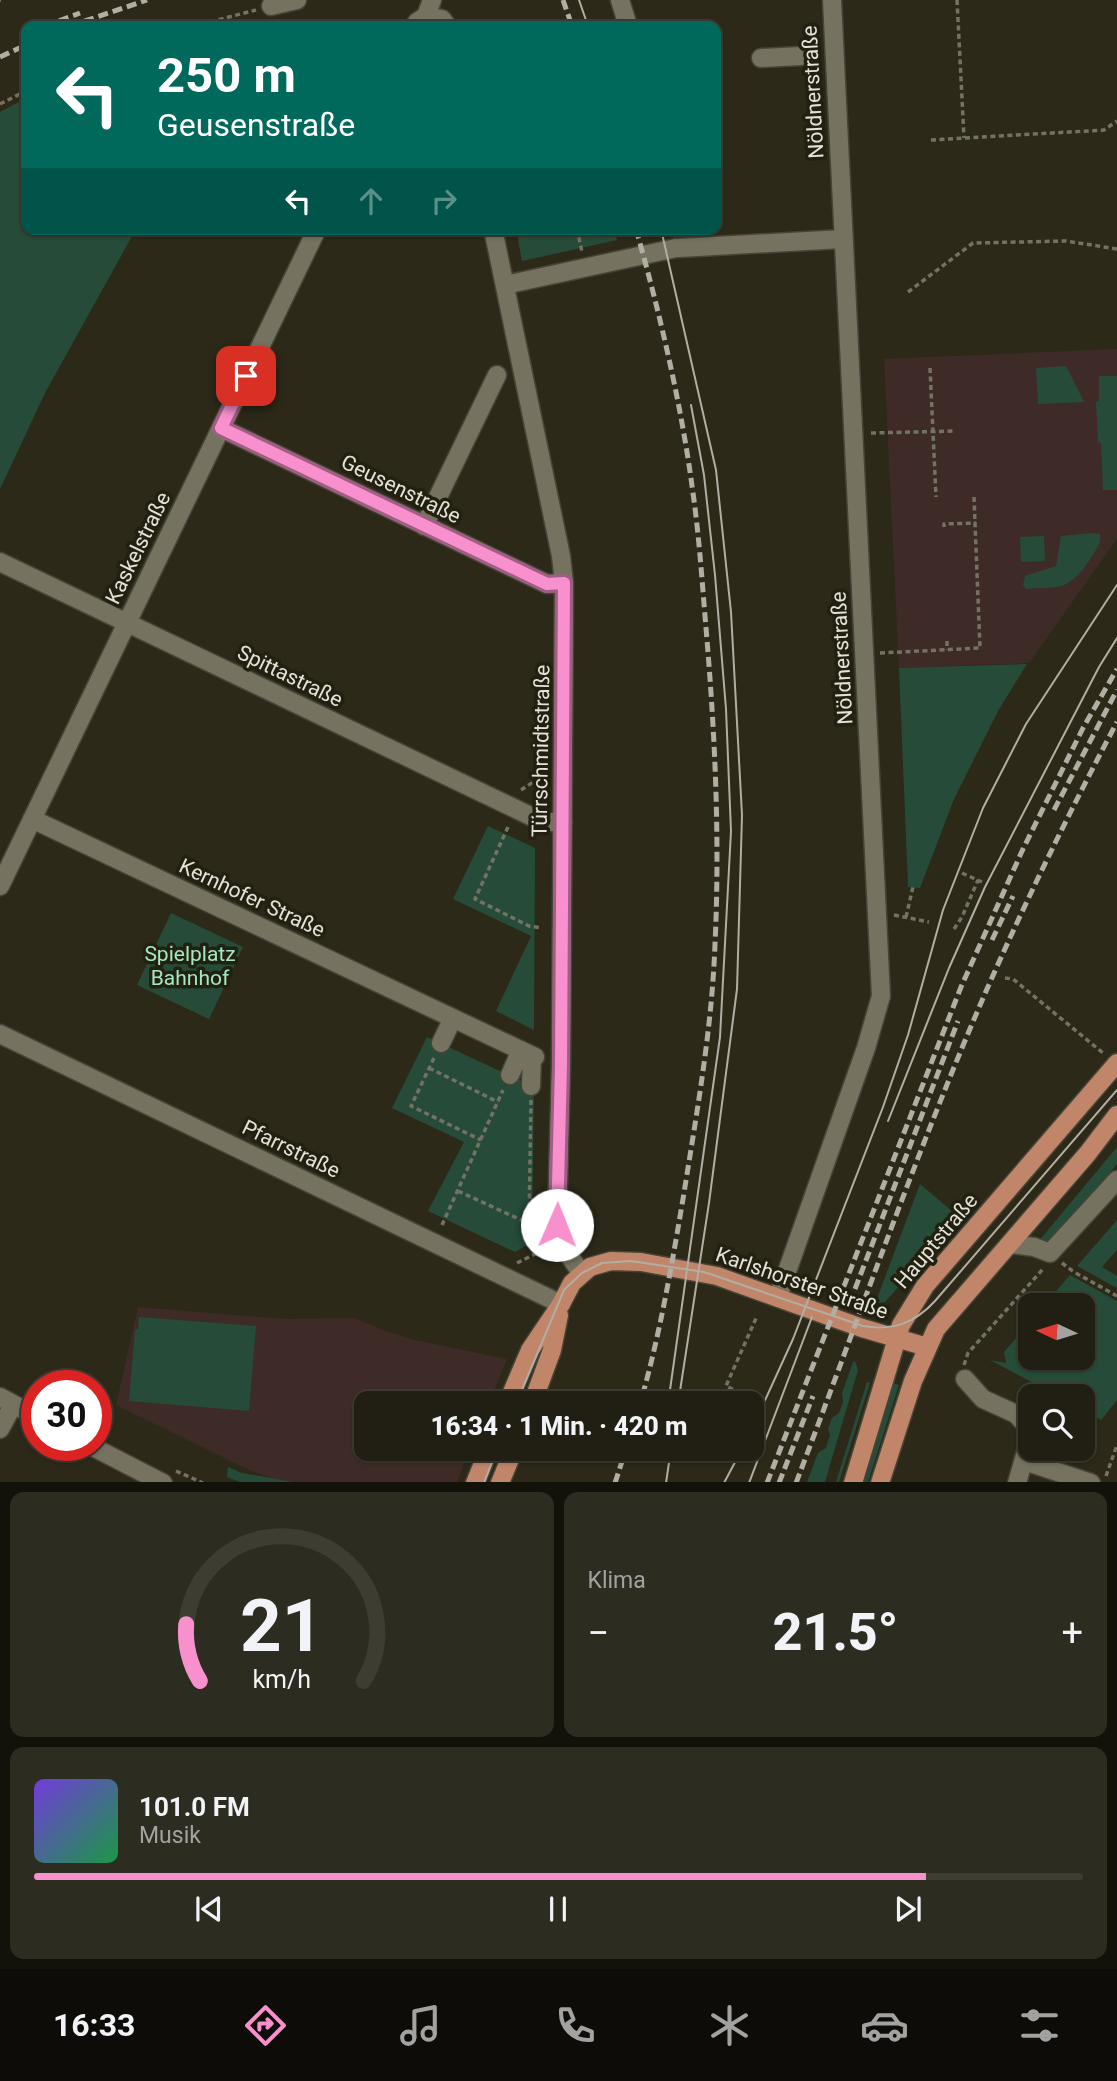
<!DOCTYPE html>
<html lang="de">
<head>
<meta charset="utf-8">
<style>
  :root { --surface:#211f13; --page:#2d2c21; --text:#f1f3f6; --muted:#a2a2a0; --line:#3e3d33; --accent:#f790cd }
  body { margin:0; font-family:Roboto,sans-serif; background:var(--page); color:var(--text); height:100vh; display:flex; flex-direction:column; font-size:26px; white-space:nowrap }
  * { box-sizing:border-box; margin:0 }
  p { font-size:23px; color:var(--muted) }
  .icon { flex:none; width:38px; height:38px; fill:none; stroke:currentColor; stroke-width:2; stroke-linecap:round; stroke-linejoin:round }
  .map { position:relative; height:1482px; overflow:hidden }
  .sheet { display:flex; flex-direction:column; gap:10px; padding:10px; background:#12110a; flex:1 }
  .sheet>* { flex:none }
  .top-card { position:absolute; left:21px; top:21px; width:700px; height:214px; border-radius:14px; box-shadow:0 2px 5px #0004,0 0 0 2px var(--line); background:#00695c; color:#fff; overflow:hidden }
  .needle { width:46px; rotate:274deg }
  .buttons { position:absolute; left:1018px; top:1293px; display:grid; gap:14px }
  .buttons a { display:grid; place-items:center; width:77px; height:77px; border-radius:14px; background:var(--surface); box-shadow:0 2px 5px #0004,0 0 0 2px var(--line); font-size:35px }
  .speed { position:absolute; left:21px; top:1370px; display:flex; gap:14px; font-size:35px; font-weight:700; text-align:center }
  .speed>* { display:grid; place-content:center; width:91px; height:91px; border-radius:50%; background:var(--surface); box-shadow:0 2px 5px #0004,0 0 0 2px var(--line); line-height:1 }
  .speed .limit { border:10px solid #d22; background:#fff; color:#111 }
  .pin { position:absolute; display:grid; place-items:center; width:60px; height:60px; color:#fff; margin:-30px; border-radius:14px; box-shadow:0 4px 10px #0006 }
  .me { position:absolute; width:77px; margin:-38px; rotate:1deg; stroke-linejoin:round; filter:drop-shadow(0 0 5px #0008) }
  .turn { display:flex; align-items:center; gap:24px; height:147px; padding:0 21px; font-size:32px }
  .turn .icon { width:91px; height:91px; stroke-width:2.5 }
  .turn b { display:block; font-size:49px; line-height:60px }
  .lanes { display:flex; align-items:center; height:66px; padding:0 21px; background:#0003; justify-content:center; gap:35px; direction:ltr }
  .lanes .off { opacity:.35 }
  .big { font-size:52px; font-weight:800; line-height:1.1 }
  .sheet .widget { flex:1; display:flex; flex-direction:column; justify-content:center; gap:10px; min-width:0; padding:0 24px; border-radius:14px; background:var(--page) }
  .sheet .dial { align-items:center; gap:0 }
  .dial svg { height:182px; overflow:visible; fill:none; stroke:var(--line); stroke-width:7; stroke-linecap:round; text-anchor:middle }
  .dial text { fill:var(--text); stroke:none }
  .song { display:flex; align-items:center; gap:21px }
  .cover { width:84px; height:84px; border-radius:10px; background:linear-gradient(135deg,hsl(260 70% 55%),hsl(140 70% 35%)) }
  .played { height:7px; border-radius:4px; background:linear-gradient(90deg,var(--accent) 85%,var(--line) 85%) }
  .keys { display:flex; justify-content:space-around; direction:ltr }
  .heat { display:flex; justify-content:space-between; align-items:center; font-size:38px; direction:ltr }
  .sheet .tiles { flex:1; display:grid; gap:10px; grid-template-columns:1fr 1fr }
  .widget:last-child { grid-column:span 2 }
  .trip { position:absolute; left:354px; top:1391px; width:410px; height:70px; border-radius:14px; background:var(--surface); box-shadow:0 2px 5px #0004,0 0 0 2px var(--line); font-weight:800; line-height:70px; text-align:center }
  .tab-bar { display:flex; height:112px; justify-content:space-around; align-items:center; background:#0d0c08; color:var(--muted) }
  .tab-bar .icon { width:49px; height:49px }
  .tab-bar .selected { color:var(--accent) }
  .tab-bar b { font-size:32px; color:var(--text) }
  .map>svg:first-child { display:block }
  .education { fill:#3e2b28 }
  .green { fill:#264c39 }
  .lines { fill:none; stroke-linecap:round; stroke-linejoin:round }
  .minor-casing { stroke:#474437; stroke-width:21 }
  .major-casing { stroke:#474437; stroke-width:21 }
  .path { stroke:#747264; stroke-width:3.5; stroke-dasharray:5 3.5; stroke-linecap:butt }
  .minor { stroke:#757260; stroke-width:18 }
  .major { stroke:#c1856a; stroke-width:18 }
  .tram { stroke:#b1aea3; stroke-width:2 }
  .rail { stroke:#b1aea3; stroke-width:5; stroke-dasharray:10 5; stroke-linecap:butt }
  .route-casing { stroke:#a15e85; stroke-width:18 }
  .route { stroke:#f790cd; stroke-width:12 }
  .labels { text-anchor:middle; stroke-width:7; stroke-linejoin:round; paint-order:stroke }
  .street-label { font-size:21px; fill:#e5e3d9; stroke:#222010 }
  .park-label { font-size:21px; fill:#a3e8c2; stroke:#222010 }
</style>
</head>
<body>
<div class="map">
<svg width="1117" height="1483" viewBox="0 0 1117 1483">
  <rect width="100%" height="100%" fill="#2c2919"/>
  <!-- education -->
  <path class="education" d="M1117,349V539L1029,663L899,668L884,359Z
    M138,1307L285,1319L355,1318L383,1330L415,1340L507,1359L489,1403L366,1404V1449H470L457,1482H280L245,1468L116,1405Z"/>
  <!-- green -->
  <path class="green" d="M26,98V229H136L45,393L0,489V112Z
    M516,229H614L617,240L522,261Z
    M1066,366L1084,402L1038,404L1036,368Z
    M1099,376H1117V490H1103L1101,443L1098,442L1096,402L1099,401Z
    M1092,533L1100,534V542C1093,556 1079,579 1064,585C1056,589 1037,587 1026,589L1023,585L1025,576L1056,566L1061,536Z
    M1044,536L1045,561L1021,562L1020,537Z
    M1027,664L998,711L954,799L920,888L908,887L899,668Z
    M488,826L535,848L534,1030L496,1011L531,936L453,899Z
    M171,913L243,947L209,1019L137,985Z
    M427,1037L534,1087L532,1242L515,1252L428,1211L464,1142L392,1108Z
    M1117,1147V1164L1054,1241L1038,1242Z
    M920,1184L960,1218L885,1302L875,1304Z
    M1117,1220V1250L1102,1267L1117,1276V1288L1077,1266Z
    M1070,1275L1117,1301V1400L1101,1420L1083,1410V1396H1058L990,1360L1006,1363L1004,1352L1031,1321V1358H1083V1306L1044,1305Z
    M139,1317L256,1326L249,1411L129,1401L135,1330L138,1329Z
    M855,1361L858,1370L825,1482H807L818,1453L826,1448L830,1435L828,1429L832,1418L839,1413L843,1402L842,1393L853,1362Z
    M867,1382L870,1383L839,1482H836Z
    M893,1383L899,1385L868,1482L861,1483Z
    M228,1467L242,1473L293,1482H240L227,1477Z"/>
  <g class="lines">
    <defs>
      <path id="minor" d="M620,0L628,26
        M271,6L297,0
        M426,16L442,19L447,26
        M415,26L417,22L426,16L432,0
        M761,58L801,56
        M493,229L561,556L564,583L561,1067L557,1219L559,1240L581,1273
        M679,248L843,239
        M505,285L676,248
        M221,428L547,584L564,583
        M424,526L497,375
        M0,562L543,822H563
        M32,819L535,1057
        M0,886L317,229
        M0,1034L561,1304
        M441,1043L453,1018
        M510,1075L521,1050
        M531,1086L532,1056
        M1010,1244L1034,1247L1050,1253L1117,1180
        M778,1297L866,1048L881,996L832,0
        M965,1379L983,1399L1016,1414L1028,1427L1030,1438L1017,1483
        M0,1397L37,1417
        M0,1429L13,1405
        M91,1446L163,1483
        M1024,1461L1091,1483"/>
      <path id="major" d="M507,1404L530,1350L561,1304L572,1283L590,1267L611,1261L641,1262L717,1276L862,1328L927,1347
        M532,1404L552,1350L559,1315
        M475,1483L489,1449
        M500,1483L514,1449
        M853,1483L901,1325L925,1286L1117,1063
        M880,1483L913,1381L936,1329L1088,1153L1117,1115"/>
    </defs>
    <!-- minor casing -->
    <use href="#minor" class="minor-casing"/>
    <!-- major casing -->
    <use href="#major" class="major-casing"/>
    <!-- path -->
    <path class="path" d="M0,0H1
      M957,0L964,138
      M194,26L256,10
      M0,104L26,91
      M931,140L1104,130L1117,121
      M577,229L582,252
      M908,292L973,243L1066,241L1117,249
      M930,368L936,497
      M871,433L956,431
      M974,497L975,523
      M947,641V650
      M880,653L980,648L975,523L944,524V527
      M521,790L544,775
      M508,827L475,899L529,926L542,928
      M962,873L982,882
      M894,915L929,922
      M906,917L913,887
      M954,929L962,917L978,880
      M1005,978L1013,979L1103,1053
      M434,1058L411,1106L481,1140
      M429,1068L498,1102
      M458,1191L532,1225L541,1233
      M529,1224L531,1100
      M442,1225L503,1090
      M517,1263L541,1251
      M1062,1263L1074,1272L1117,1296
      M964,1365L968,1353L1043,1269
      M756,1400L726,1386L757,1316
      M64,1446L75,1451
      M176,1471L203,1483
      M1106,1476L1117,1445"/>
    <!-- minor -->
    <use href="#minor" class="minor"/>
    <!-- major -->
    <use href="#major" class="major"/>
    <!-- tram -->
    <path class="tram" d="M579,0L588,26
      M661,229L716,470L731,612L742,815L737,989L709,1203L678,1404
      M888,1121L949,968L985,887L1099,667L1117,638
      M516,1404L564,1290L582,1273L602,1263L631,1261L704,1272L863,1326C893,1331 915,1323 935,1301L1117,1090
      M668,1404L720,1037L731,831L726,709L715,575L704,475L691,405
      M751,1431L793,1339L883,1107L908,1035L943,910L983,808L1026,724L1117,585
      M484,1483L497,1449
      M666,1483L671,1449
      M724,1483L742,1449
      M749,1483L812,1317"/>
    <!-- rail -->
    <path class="rail" d="M563,0L572,26
      M45,26L80,13
      M70,26L147,0
      M0,57L26,45
      M636,229C659,310 681,403 692,486C699,533 702,581 706,628C715,733 720,839 715,944C712,1028 697,1111 684,1193C672,1264 660,1335 640,1404
      M1054,810L1117,690
      M992,940L1013,896
      M855,1289L958,1021
      M615,1483L626,1449
      M767,1483L961,987L1023,849L1083,728L1117,669
      M779,1483L813,1396
      M796,1483C859,1318 917,1150 987,989C1027,898 1071,809 1117,722"/>
  </g>
  <g class="lines">
    <defs>
      <path id="route" d="M246,376L221,428L547,584L564,583L561,1066L557,1225"/>
    </defs>
    <!-- route casing -->
    <use href="#route" class="route-casing"/>
    <!-- route -->
    <use href="#route" class="route"/>
  </g>
  <g class="labels">
    <!-- street labels -->
    <g class="street-label">
      <text transform="translate(813 92) rotate(-93)" y="7">Nöldnerstraße</text>
      <text transform="translate(401 489) rotate(26)" y="7">Geusenstraße</text>
      <text transform="translate(138 548) rotate(-64)" y="7">Kaskelstraße</text>
      <text transform="translate(842 658) rotate(-93)" y="7">Nöldnerstraße</text>
      <text transform="translate(290 676) rotate(26)" y="7">Spittastraße</text>
      <text transform="translate(541 751) rotate(-89)" y="7">Türrschmidtstraße</text>
      <text transform="translate(252 898) rotate(25)" y="7">Kernhofer Straße</text>
      <text transform="translate(291 1149) rotate(26)" y="7">Pfarrstraße</text>
      <text transform="translate(936 1241) rotate(-50)" y="7">Hauptstraße</text>
      <text transform="translate(802 1283) rotate(19)" y="7">Karlshorster Straße</text>
    </g>
    <!-- park labels -->
    <g class="park-label">
      <text x="190" y="961">Spielplatz<tspan x="190" dy="24">Bahnhof</tspan></text>
    </g>
  </g>
</svg>
<div class="buttons">
<a><svg class="needle" viewBox="-14 -14 28 28"><path d="M0-13l5 13h-10z" fill="#e53935"/><path d="M0 13l5-13h-10z" fill="#a2a2a0"/></svg></a>
<a><svg class="icon" aria-label="search" viewBox="0 0 24 24"><circle cx="10" cy="10" r="6"/><path d="M15 15l6 6"/></svg></a>
</div>
<div class="speed"><div class="limit">30</div></div>
<div class="pin" style="left:246px;top:376px;background:#d93025"><svg class="icon" aria-label="arrive" viewBox="0 0 24 24"><path d="M6 21V4h12l-3 4 3 4H6"/></svg></div>
<svg class="me" style="left:557px;top:1225px" viewBox="-20 -20 40 40"><circle r="19" fill="#fff"/><path d="M0-13L10 11 0 6-10 11z" fill="#f790cd"/></svg>
<div class="trip">16:34 · 1 Min. · 420 m</div>
<div class="top-card">
<div class="turn"><svg class="icon" aria-label="left" viewBox="0 0 24 24"><path d="M17 20v-9H6M10 6l-5 5 5 5"/></svg><div><b>250 m</b>Geusenstraße</div></div>
<div class="lanes"><svg class="icon" aria-label="left" viewBox="0 0 24 24"><path d="M17 20v-9H6M10 6l-5 5 5 5"/></svg><svg class="icon off" aria-label="ahead" viewBox="0 0 24 24"><path d="M12 20V5M6 11l6-6 6 6"/></svg><svg class="icon off" aria-label="right" viewBox="0 0 24 24"><path d="M7 20v-9h11M14 6l5 5-5 5"/></svg></div>
</div>
</div>
<section class="sheet">
<div class="tiles">
<div class="widget dial"><svg viewBox="0 0 100 80">
<path d="M14 69A42 42 0 1 1 86 69"/>
<path d="M14 69A42 42 0 0 1 8 44" stroke="#f790cd"/>
<text x="50" y="56" font-size="32" font-weight="700">21</text>
<text x="50" y="72" font-size="11">km/h</text>
</svg></div>
<div class="widget"><p>Klima</p>
<div class="heat"><a>−</a><b class="big">21.5°</b><a>+</a></div>
</div>
<div class="widget">
<div class="song"><i class="cover"></i><div><b>101.0 FM</b><p>Musik</p></div></div>
<div class="played"></div>
<div class="keys"><svg class="icon" aria-label="previous" viewBox="0 0 24 24"><path d="M18 5L8 12l10 7zM5 5v14"/></svg><svg class="icon" aria-label="pause" viewBox="0 0 24 24"><path d="M8 5v14M16 5v14"/></svg><svg class="icon" aria-label="next" viewBox="0 0 24 24"><path d="M6 5l10 7-10 7zM19 5v14"/></svg></div>
</div>
</div>
</section>
<nav class="tab-bar">
<b>16:33</b>
<svg class="icon selected" aria-label="directions" viewBox="0 0 24 24"><path d="M12 3l9 9-9 9-9-9zM9 14v-3h6M13 9l2 2-2 2"/></svg>
<svg class="icon" aria-label="music" viewBox="0 0 24 24"><path d="M9 18V5l10-2v13"/><circle cx="6" cy="18" r="3"/><circle cx="16" cy="16" r="3"/></svg>
<svg class="icon" aria-label="phone" viewBox="0 0 24 24"><path d="M5 4h4l2 5-3 2q2 4 5 5l2-3 5 2v4C11 20 4 13 5 4z"/></svg>
<svg class="icon" aria-label="climate" viewBox="0 0 24 24"><path d="M12 3v18M4 7l16 10M4 17L20 7"/></svg>
<svg class="icon" aria-label="car" viewBox="0 0 24 24"><path d="M5 17H2v-5l4-1 3-4h7l3 4 3 1v5h-3M9 17h6M6 11h13"/><circle cx="7" cy="17" r="2"/><circle cx="17" cy="17" r="2"/></svg>
<svg class="icon" aria-label="filters" viewBox="0 0 24 24"><path d="M4 7h16M4 17h16"/><circle cx="9" cy="7" r="2"/><circle cx="15" cy="17" r="2"/></svg>
</nav>
</body>
</html>
